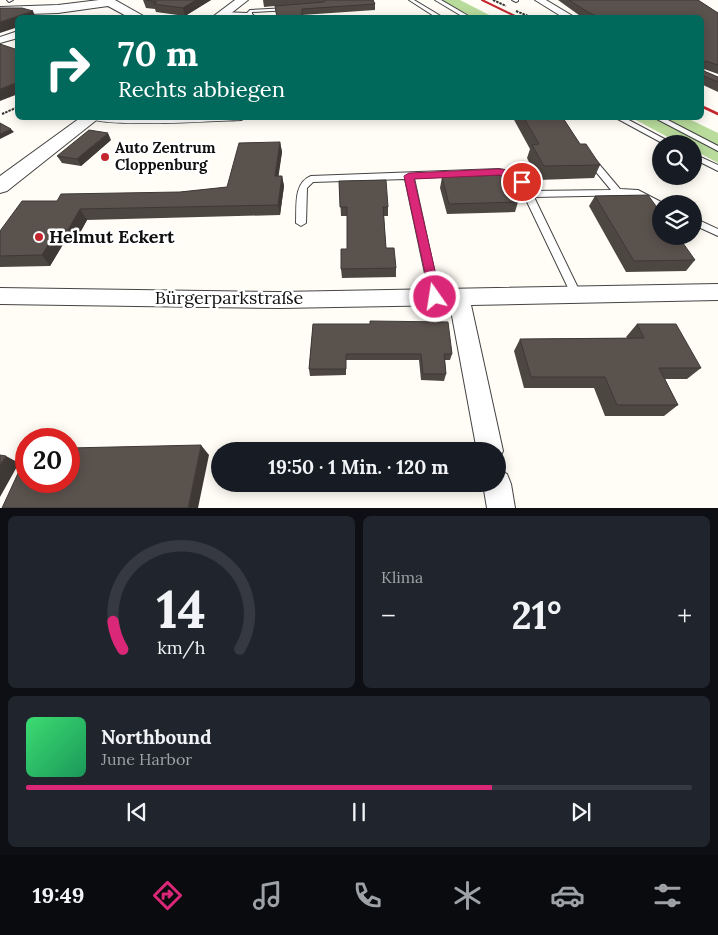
<!DOCTYPE html>
<html lang="de">
<head>
<meta charset="utf-8">
<style>
  :root { --surface:#171b24; --page:#20242c; --text:#f1f3f6; --muted:#9ea1a6; --line:#363941; --accent:#db2777 }
  body { margin:0; font-family:Lora,serif; background:var(--page); color:var(--text); height:100vh; display:flex; flex-direction:column; font-size:19px; white-space:nowrap }
  * { box-sizing:border-box; margin:0 }
  p { font-size:16px; color:var(--muted) }
  .icon { flex:none; width:28px; height:28px; fill:none; stroke:currentColor; stroke-width:2; stroke-linecap:round; stroke-linejoin:round }
  .map { position:relative; height:508px; overflow:hidden }
  .drawer { display:flex; flex-direction:column; gap:8px; padding:8px; background:#0d0f14; flex:1 }
  .drawer>* { flex:none }
  .hud { position:absolute; left:15px; top:15px; width:689px; height:105px; border-radius:8px; box-shadow:0 2px 12px #0003; background:#00695c; color:#fff; overflow:hidden }
  .fabs { position:absolute; left:652px; top:135px; display:grid; gap:10px }
  .fabs a { display:grid; place-items:center; width:50px; height:50px; border-radius:50%; background:var(--surface); box-shadow:0 2px 12px #0003; font-size:25px }
  .speed { position:absolute; left:15px; top:428px; display:flex; gap:10px; font-size:25px; font-weight:700; text-align:center }
  .speed>* { display:grid; place-content:center; width:65px; height:65px; border-radius:50%; background:var(--surface); box-shadow:0 2px 12px #0003; line-height:1 }
  .speed .limit { border:8px solid #d22; background:#fff; color:#111 }
  .pin { position:absolute; display:grid; place-items:center; width:42px; height:42px; color:#fff; margin:-21px; border:2px solid #fff; border-radius:50%; box-shadow:0 1px 5px #0007 }
  .me { position:absolute; width:55px; margin:-28px; rotate:347deg; stroke-linejoin:round; filter:drop-shadow(0 0 4px #0008) }
  .turn { display:flex; align-items:center; gap:18px; height:105px; padding:0 20px; font-size:22px }
  .turn .icon { width:65px; height:65px; stroke-width:2.5 }
  .turn b { display:block; font-size:35px; line-height:42px }
  .big { font-size:38px; font-weight:800; line-height:1.1 }
  .drawer .widget { flex:1; display:flex; flex-direction:column; justify-content:center; gap:8px; min-width:0; padding:0 18px; border-radius:8px; background:var(--page) }
  .drawer .dial { align-items:center; gap:0 }
  .dial svg { height:130px; overflow:visible; fill:none; stroke:var(--line); stroke-width:7; stroke-linecap:round; text-anchor:middle }
  .dial text { fill:var(--text); stroke:none }
  .song { display:flex; align-items:center; gap:15px }
  .cover { width:60px; height:60px; border-radius:8px; background:linear-gradient(135deg,hsl(140 70% 55%),hsl(150 70% 35%)) }
  .played { height:5px; border-radius:2px; background:linear-gradient(90deg,var(--accent) 70%,var(--line) 70%) }
  .keys { display:flex; justify-content:space-around; direction:ltr }
  .heat { display:flex; justify-content:space-between; align-items:center; font-size:28px; direction:ltr }
  .drawer .tiles { flex:1; display:grid; gap:8px; grid-template-columns:1fr 1fr }
  .widget:last-child { grid-column:span 2 }
  .trip { position:absolute; left:211px; top:442px; width:295px; height:50px; border-radius:25px; background:var(--surface); box-shadow:0 2px 12px #0003; font-weight:800; line-height:50px; text-align:center }
  .menu { display:flex; height:80px; justify-content:space-around; align-items:center; background:#090b0e; color:var(--muted) }
  .menu .icon { width:35px; height:35px }
  .menu .on { color:var(--accent) }
  .menu b { font-size:22px; color:var(--text) }
  .map>svg:first-child { display:block }
  .forest { fill:#b9dc9c }
  .lines { fill:none; stroke-linecap:round; stroke-linejoin:round }
  .service-casing { stroke:#444; stroke-width:2 }
  .minor-casing { stroke:#444; stroke-width:2 }
  .tertiary-casing { stroke:#444; stroke-width:2 }
  .path { stroke:#333; stroke-width:2; stroke-dasharray:2.5 1; stroke-linecap:butt }
  .service { fill:#fff; fill-rule:evenodd }
  .minor { fill:#fff; fill-rule:evenodd }
  .tertiary { fill:#fff; fill-rule:evenodd }
  .rail-far1 { stroke:#c4262e; stroke-width:2 }
  .rail { stroke:#c4262e; stroke-width:2.5 }
  .wall { fill:#4d4742 }
  .shaded-wall { fill:#3f3936 }
  .building { fill:#5a524d; stroke:#3f3936 }
  .route { fill:#db2777; stroke:#8e194d }
  .poi-dot { fill:#c4262e; stroke:#fff; stroke-width:2 }
  .labels { text-anchor:middle; stroke-width:5; stroke-linejoin:round; paint-order:stroke }
  .far-poi-label { font-size:15px; font-weight:bold; fill:#111; stroke:#fff; text-anchor:start }
  .poi-label { font-size:18px; font-weight:bold; fill:#111; stroke:#fff; text-anchor:start }
  .street-label { font-size:18px; fill:#111; stroke:#fff }
</style>
</head>
<body>
<div class="map">
<svg width="718" height="508" viewBox="0 0 718 508">
  <rect width="100%" height="100%" fill="#fffdf5"/>
  <!-- forest -->
  <path class="forest" d="M440,0H460L493,17H473Z
    M632,118H687L718,133V163L694,150V144H681Z"/>
  <g class="lines">
    <defs>
      <path id="service" d="M7,0H13L9,2Z
        M409,0H414L444,18H437Z
        M435,0H441L472,18H465Z
        M512,0H518V1L516,2Z
        M288,8L290,10L252,12V14L257,18L222,16L219,14L222,12L247,13L250,10Z
        M89,118H245L241,120C216,121 105,128 89,118Z
        M616,118H625L674,144H664Z
        M655,118H664L718,146V151Z
        M694,154L718,165V171L694,159Z
        M587,157H593L620,189L638,190L665,204H661V208L658,207L634,195L534,197L581,294L580,297L576,298L572,297L571,294L518,183L510,176L499,175L414,178L440,297L439,300L435,301L431,300L430,297L405,179L313,182L307,188L306,223L301,226L296,223C297,207 293,183 311,176L499,169C517,172 523,174 531,191L611,190L587,161Z
        M694,218L718,229V236L694,225Z"/>
      <path id="minor" d="M535,0H546L576,18H564Z
        M18,31V38L0,43V37Z
        M718,284V300L471,305L503,451L498,461V451H477L450,305L280,308L0,304V288L280,292Z
        M498,470L507,474L511,484L515,508H487L483,484H498Z"/>
      <path id="tertiary" d="M99,0H115L147,18H130L108,6L58,13L0,15V7L58,5Z
        M235,0H248L225,18H211Z
        M80,118H99L7,191L0,193V176Z"/>
    </defs>
    <!-- service casing -->
    <use href="#service" class="service-casing"/>
    <!-- minor casing -->
    <use href="#minor" class="minor-casing"/>
    <!-- tertiary casing -->
    <use href="#tertiary" class="tertiary-casing"/>
    <!-- path -->
    <path class="path" d="M493,0L506,6
      M516,11L533,18
      M2,114L18,107"/>
    <!-- service -->
    <use href="#service" class="service"/>
    <!-- minor -->
    <use href="#minor" class="minor"/>
    <!-- tertiary -->
    <use href="#tertiary" class="tertiary"/>
    <!-- rail-far1 -->
    <path class="rail-far1" d="M482,0L519,18"/>
    <!-- rail -->
    <path class="rail" d="M701,106L718,114"/>
  </g>
  <!-- wall -->
  <path class="wall" d="M143,0H211L185,16L156,12L155,9L146,8Z
    M263,0H373L375,4V10L302,15L275,6L264,7Z
    M558,0H698L718,13V74L704,69V71L718,77V92L701,84V18H583Z
    M513,118H563L580,144L600,165L594,178L538,180L527,158L530,149Z
    M111,140L81,166L62,163L57,156Z
    M280,142L282,152L278,176H282L284,186L280,215L87,220L76,240L65,241L50,266L0,267V231L57,201L180,192L227,187Z
    M442,177L518,202L515,212L447,214L440,188Z
    M339,181L388,207V216H384L386,248L396,268V277L342,278L341,269L347,249V216H341Z
    M595,196L695,260L686,271L626,272L589,206Z
    M313,324L452,354L450,360H445L446,374L444,381L421,380L419,360H346V375L310,376L309,369Z
    M637,324L701,368L687,379H665L678,405L664,416H605L594,388H524L514,351L520,339L627,338L626,337Z"/>
  <!-- shaded-wall -->
  <path class="shaded-wall" d="M196,0H211L185,16L183,8Z
    M33,11L36,18H18V27L0,33V22Z
    M18,82V94L0,101V89Z
    M11,129L14,132L0,139V134Z
    M108,133L111,140L81,166L77,159Z
    M280,142L282,152L277,187L275,176Z
    M282,176L284,186L280,215L278,205Z
    M80,209L87,220L76,240L68,230Z
    M57,230L65,241L50,266L42,255Z
    M201,445L209,455L198,508H188Z
    M6,456L19,463L0,497V465Z"/>
  <!-- building -->
  <path class="building" d="M146,0H196L183,8L153,4L157,2Z
    M325,0H373L375,4L302,9V18H277L275,6L324,2Z
    M569,0H698L718,13V65L706,61L703,63L704,71L718,77V82L701,75V18H600L586,11Z
    M0,8H22L33,11L0,22Z
    M0,44L18,50V82L0,89Z
    M524,118H563L580,144H586L600,165L544,166L532,145L539,144Z
    M0,123L11,129L0,134Z
    M89,130L108,133L77,159L57,156Z
    M280,142L275,176H282L278,205L80,209L68,230H57L42,255L0,256V231L22,201H57L61,194L180,192L227,187L239,143Z
    M507,175L518,202L449,204L442,177Z
    M386,180L388,207H383L386,248H394L396,268L341,269V249H347V207H340L339,181Z
    M648,195L661,213V236H678L695,260L634,261L595,196Z
    M370,321L448,322L452,354H444L446,374H423L421,354H346V369H309L313,324H370Z
    M637,324H676L701,368H659L678,405H617L605,377H531L520,339L644,338Z
    M201,445L188,508H2L26,456V481H69V448Z
    M0,455L6,456L0,465Z"/>
  <!-- route -->
  <path class="route" d="M499,169L515,172L527,182L522,185L509,177L499,175L414,179L441,297L439,300H431L404,176L409,173Z"/>
  <!-- markers -->
  <g class="poi-dot">
    <circle cx="105" cy="157" r="5"/>
    <circle cx="39" cy="237" r="5"/>
  </g>
  <g class="labels">
    <!-- far-poi labels -->
    <g class="far-poi-label">
      <text x="115" y="153">Auto Zentrum<tspan x="115" dy="17">Cloppenburg</tspan></text>
    </g>
    <!-- poi labels -->
    <g class="poi-label">
      <text x="49" y="243">Helmut Eckert</text>
    </g>
    <!-- street labels -->
    <g class="street-label">
      <text x="229" y="304">Bürgerparkstraße</text>
    </g>
  </g>
</svg>
<div class="fabs">
<a><svg class="icon" aria-label="search" viewBox="0 0 24 24"><circle cx="10" cy="10" r="6"/><path d="M15 15l6 6"/></svg></a>
<a><svg class="icon" aria-label="layers" viewBox="0 0 24 24"><path d="M12 4l9 5-9 5-9-5zM3 14l9 5 9-5"/></svg></a>
</div>
<div class="speed"><div class="limit">20</div></div>
<div class="pin" style="left:522px;top:182px;background:#d93025"><svg class="icon" aria-label="arrive" viewBox="0 0 24 24"><path d="M6 21V4h12l-3 4 3 4H6"/></svg></div>
<svg class="me" style="left:435px;top:297px" viewBox="-20 -20 40 40"><circle r="17" fill="#db2777" stroke="#fff" stroke-width="3"/><path d="M0-11L8 9 0 5-8 9z" fill="#fff"/></svg>
<div class="trip">19:50 · 1 Min. · 120 m</div>
<div class="hud">
<div class="turn"><svg class="icon" aria-label="right" viewBox="0 0 24 24"><path d="M7 20v-9h11M14 6l5 5-5 5"/></svg><div><b>70 m</b>Rechts abbiegen</div></div>
</div>
</div>
<section class="drawer">
<div class="tiles">
<div class="widget dial"><svg viewBox="0 0 100 80">
<path d="M14 69A42 42 0 1 1 86 69"/>
<path d="M14 69A42 42 0 0 1 8 52" stroke="#db2777"/>
<text x="50" y="56" font-size="32" font-weight="700">14</text>
<text x="50" y="72" font-size="11">km/h</text>
</svg></div>
<div class="widget"><p>Klima</p>
<div class="heat"><a>−</a><b class="big">21°</b><a>+</a></div>
</div>
<div class="widget">
<div class="song"><i class="cover"></i><div><b>Northbound</b><p>June Harbor</p></div></div>
<div class="played"></div>
<div class="keys"><svg class="icon" aria-label="previous" viewBox="0 0 24 24"><path d="M18 5L8 12l10 7zM5 5v14"/></svg><svg class="icon" aria-label="pause" viewBox="0 0 24 24"><path d="M8 5v14M16 5v14"/></svg><svg class="icon" aria-label="next" viewBox="0 0 24 24"><path d="M6 5l10 7-10 7zM19 5v14"/></svg></div>
</div>
</div>
</section>
<nav class="menu">
<b>19:49</b>
<svg class="icon on" aria-label="directions" viewBox="0 0 24 24"><path d="M12 3l9 9-9 9-9-9zM9 14v-3h6M13 9l2 2-2 2"/></svg>
<svg class="icon" aria-label="music" viewBox="0 0 24 24"><path d="M9 18V5l10-2v13"/><circle cx="6" cy="18" r="3"/><circle cx="16" cy="16" r="3"/></svg>
<svg class="icon" aria-label="phone" viewBox="0 0 24 24"><path d="M5 4h4l2 5-3 2q2 4 5 5l2-3 5 2v4C11 20 4 13 5 4z"/></svg>
<svg class="icon" aria-label="climate" viewBox="0 0 24 24"><path d="M12 3v18M4 7l16 10M4 17L20 7"/></svg>
<svg class="icon" aria-label="car" viewBox="0 0 24 24"><path d="M5 17H2v-5l4-1 3-4h7l3 4 3 1v5h-3M9 17h6M6 11h13"/><circle cx="7" cy="17" r="2"/><circle cx="17" cy="17" r="2"/></svg>
<svg class="icon" aria-label="filters" viewBox="0 0 24 24"><path d="M4 7h16M4 17h16"/><circle cx="9" cy="7" r="2"/><circle cx="15" cy="17" r="2"/></svg>
</nav>
</body>
</html>
